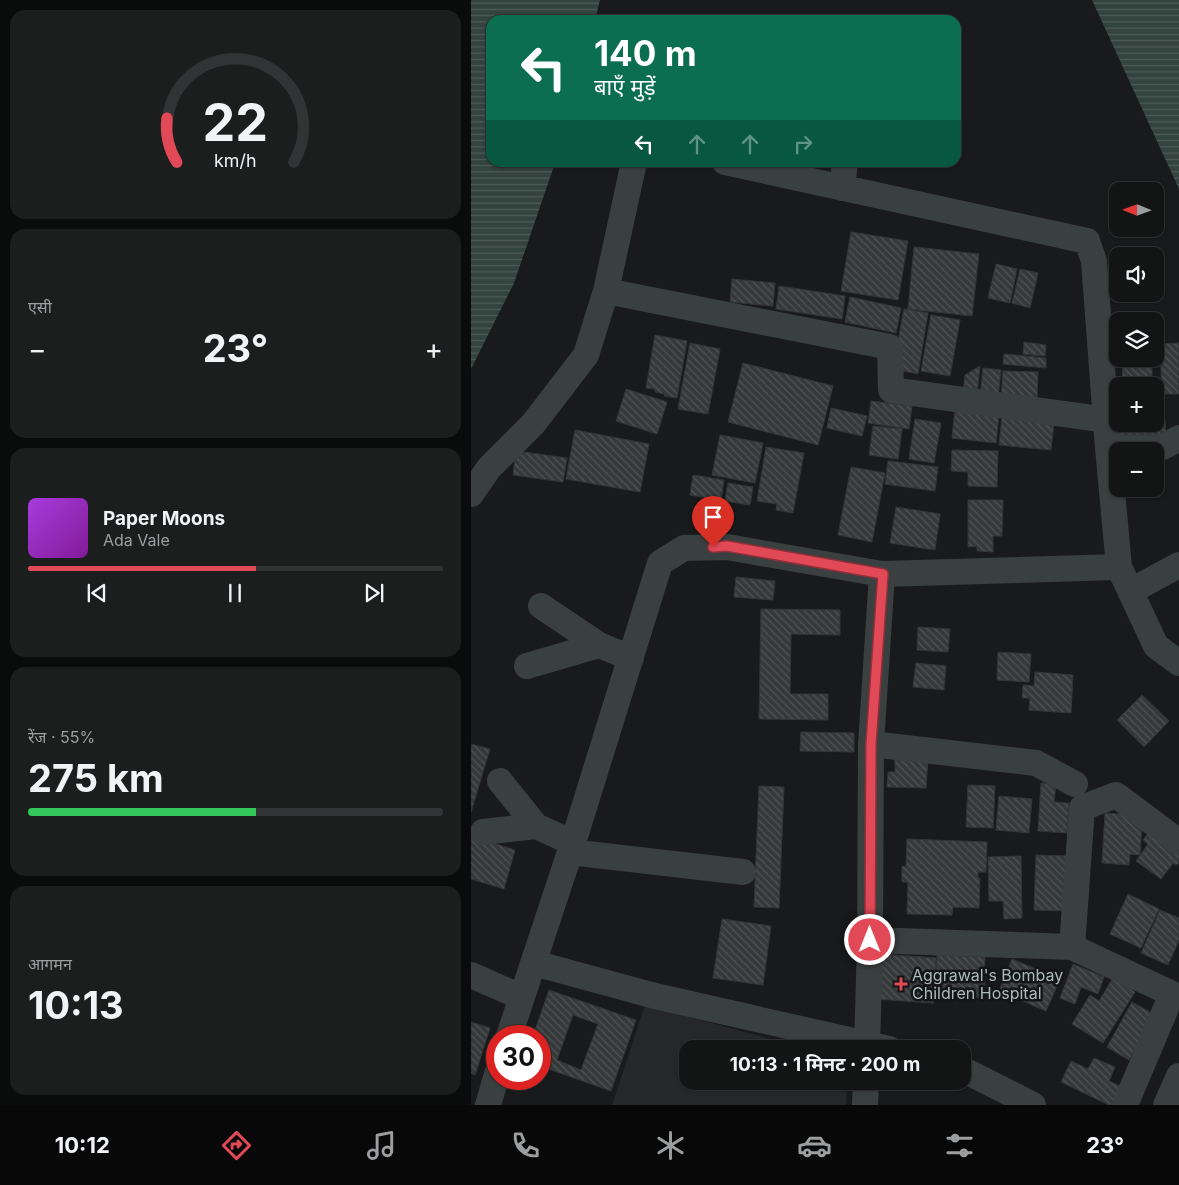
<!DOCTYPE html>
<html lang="hi">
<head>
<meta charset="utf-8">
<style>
  :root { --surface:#131414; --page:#1c1d1d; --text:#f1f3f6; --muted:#9d9ea0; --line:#323334; --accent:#e24957 }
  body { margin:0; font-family:Inter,"Noto Sans Devanagari",sans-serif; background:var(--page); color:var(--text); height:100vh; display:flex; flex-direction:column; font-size:19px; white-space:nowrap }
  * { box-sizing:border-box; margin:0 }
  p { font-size:16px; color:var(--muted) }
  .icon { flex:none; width:28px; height:28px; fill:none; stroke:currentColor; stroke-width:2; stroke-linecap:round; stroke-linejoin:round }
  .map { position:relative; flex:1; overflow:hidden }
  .details { display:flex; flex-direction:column; gap:10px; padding:10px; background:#0a0b0b; width:471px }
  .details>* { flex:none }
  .banner { position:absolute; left:15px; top:15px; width:475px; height:152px; border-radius:15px; box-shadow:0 1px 4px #0004,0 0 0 1px var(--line); background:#0b6e4f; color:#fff; overflow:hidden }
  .needle { width:32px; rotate:271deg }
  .tools { position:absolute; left:638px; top:182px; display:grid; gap:10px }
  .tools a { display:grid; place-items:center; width:55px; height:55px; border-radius:10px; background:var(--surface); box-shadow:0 1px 4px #0004,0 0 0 1px var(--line); font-size:25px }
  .speed { position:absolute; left:15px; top:1025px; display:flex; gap:10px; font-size:25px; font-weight:700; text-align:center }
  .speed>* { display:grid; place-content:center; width:65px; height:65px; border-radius:50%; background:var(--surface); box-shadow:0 1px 4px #0004,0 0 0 1px var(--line); line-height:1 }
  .speed .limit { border:8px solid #d22; background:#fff; color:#111 }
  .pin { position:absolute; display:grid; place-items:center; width:42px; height:42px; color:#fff; margin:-51px -21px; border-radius:50% 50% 50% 0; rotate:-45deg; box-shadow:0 0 5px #0007 }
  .pin .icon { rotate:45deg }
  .me { position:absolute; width:55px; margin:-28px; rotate:0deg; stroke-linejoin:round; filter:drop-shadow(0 0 4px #0008) }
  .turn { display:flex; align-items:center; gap:18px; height:105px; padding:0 25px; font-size:22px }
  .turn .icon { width:65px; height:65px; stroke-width:2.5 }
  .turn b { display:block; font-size:35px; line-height:42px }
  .lanes { display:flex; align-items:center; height:48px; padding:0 25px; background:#0003; justify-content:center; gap:25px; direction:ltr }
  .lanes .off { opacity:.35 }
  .big { font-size:38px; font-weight:700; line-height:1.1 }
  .details .widget { flex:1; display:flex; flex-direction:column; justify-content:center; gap:8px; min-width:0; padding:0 18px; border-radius:15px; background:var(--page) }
  .details .dial { align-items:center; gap:0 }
  .dial svg { height:130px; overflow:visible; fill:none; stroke:var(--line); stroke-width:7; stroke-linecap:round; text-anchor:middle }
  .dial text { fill:var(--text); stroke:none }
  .song { display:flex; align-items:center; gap:15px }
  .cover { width:60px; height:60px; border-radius:8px; background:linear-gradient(135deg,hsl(280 70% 55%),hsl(290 70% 35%)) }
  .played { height:5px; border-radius:2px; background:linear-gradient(90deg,var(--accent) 55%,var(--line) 55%) }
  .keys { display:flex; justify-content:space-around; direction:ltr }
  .heat { display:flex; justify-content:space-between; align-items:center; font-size:28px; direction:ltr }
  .charge { height:8px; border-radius:4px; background:linear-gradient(90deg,#34c759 55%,var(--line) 0) }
  .trip { position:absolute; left:208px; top:1040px; width:292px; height:50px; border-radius:15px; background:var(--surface); box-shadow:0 1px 4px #0004,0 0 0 1px var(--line); font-weight:700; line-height:50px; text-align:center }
  .dock { display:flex; height:80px; justify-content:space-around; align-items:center; background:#080808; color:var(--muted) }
  .dock .icon { width:35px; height:35px }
  .dock .current { color:var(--accent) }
  .dock b { font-size:22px; color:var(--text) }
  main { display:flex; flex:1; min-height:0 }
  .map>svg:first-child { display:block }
  .built { fill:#252728 }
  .water { fill:url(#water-rules) }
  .building { fill:url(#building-back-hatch); stroke:#333637; fill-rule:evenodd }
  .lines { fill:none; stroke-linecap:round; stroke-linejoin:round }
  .minor { stroke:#3a3f40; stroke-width:26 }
  .route-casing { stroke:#932f39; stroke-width:12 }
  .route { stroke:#e24957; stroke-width:9 }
  .poi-dot { fill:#e24957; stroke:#141516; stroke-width:2 }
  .labels { text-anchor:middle; stroke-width:5; stroke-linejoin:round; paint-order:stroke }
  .poi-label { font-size:16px; fill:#adb9b9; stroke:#141516; text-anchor:start }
</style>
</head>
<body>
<main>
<section class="details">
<div class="widget dial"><svg viewBox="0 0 100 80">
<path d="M14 69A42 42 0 1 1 86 69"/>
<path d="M14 69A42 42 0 0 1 8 42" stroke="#e24957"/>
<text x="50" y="56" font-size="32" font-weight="700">22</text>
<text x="50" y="72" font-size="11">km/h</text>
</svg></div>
<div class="widget"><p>एसी</p>
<div class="heat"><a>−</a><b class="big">23°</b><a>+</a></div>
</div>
<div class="widget">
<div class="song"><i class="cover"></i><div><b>Paper Moons</b><p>Ada Vale</p></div></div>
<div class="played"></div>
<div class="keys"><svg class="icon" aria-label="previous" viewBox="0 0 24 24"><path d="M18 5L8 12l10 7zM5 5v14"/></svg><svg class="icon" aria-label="pause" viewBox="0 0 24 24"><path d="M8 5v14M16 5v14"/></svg><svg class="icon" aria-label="next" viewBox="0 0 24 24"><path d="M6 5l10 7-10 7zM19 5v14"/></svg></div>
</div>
<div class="widget"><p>रेंज · 55%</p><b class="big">275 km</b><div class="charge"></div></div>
<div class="widget"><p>आगमन</p><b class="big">10:13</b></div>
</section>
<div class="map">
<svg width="708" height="1105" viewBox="0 0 708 1105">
  <defs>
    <pattern id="water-rules" width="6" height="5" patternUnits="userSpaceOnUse" patternTransform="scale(1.25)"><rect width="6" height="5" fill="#33433e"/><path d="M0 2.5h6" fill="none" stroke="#4e5c58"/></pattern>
    <pattern id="building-back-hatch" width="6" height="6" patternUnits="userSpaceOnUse" patternTransform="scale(1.25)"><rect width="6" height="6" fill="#36393a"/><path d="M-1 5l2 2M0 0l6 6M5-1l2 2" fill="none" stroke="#505454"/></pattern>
  </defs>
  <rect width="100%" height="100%" fill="#191a1b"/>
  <!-- built -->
  <path class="built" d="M174,1005L336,1049H216V1081H376L375,1105H141Z"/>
  <!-- water -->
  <path class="water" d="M0,0H129L124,20H20V162L84,163L43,283L0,369Z
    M621,0H708V189Z"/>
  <!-- building -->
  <path class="building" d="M380,232L437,241L427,300L370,291Z
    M443,247L508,254L501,316L437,309Z
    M525,264L546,269L539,303L517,298Z
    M549,269L567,273L559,308L541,303Z
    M261,279L304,283L302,306L259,302Z
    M308,286L374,296L371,319L305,309Z
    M379,297L430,308L425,333L374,322Z
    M433,309L457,313L447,374L422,369Z
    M460,315L489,320L479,376L450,371Z
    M184,335L216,341L206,398L193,396L194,394L184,392V389L175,388Z
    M553,342L575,345L574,356L552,354Z
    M219,343L249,349L237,414L207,409Z
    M708,343V394H691L689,344Z
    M533,354L575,358V368L532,364Z
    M652,359H681V386H651Z
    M272,363L362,386L347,445L257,422Z
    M509,366L506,394L492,392L494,375Z
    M512,368L530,370L527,398L509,396Z
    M532,371L567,372L566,401L530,400Z
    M155,389L196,402L186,434L145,421Z
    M400,401L441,406L438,429L397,423Z
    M360,408L396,416L391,436L356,428Z
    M484,410L528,415L525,443L481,438Z
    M531,417L583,423L580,450L528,445Z
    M444,419L470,423L463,463L438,459Z
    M694,419L695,439L641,441L646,424H684V420Z
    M402,426L431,429L427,459L398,455Z
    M104,430L178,444L169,492L95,479Z
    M249,435L292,443L284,483L241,475Z
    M295,447L333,453L322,513L305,510L306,504L286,501Z
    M481,450L527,451L526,487L497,486V472L480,471Z
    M45,451L96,458L92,482L42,475Z
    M417,461L467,467L464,491L414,484Z
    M380,467L414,473L401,542L367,535Z
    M222,475L253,480L250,500L219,495Z
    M257,483L282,487L279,505L254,501Z
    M497,500H532L531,536H522V552L506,551V546L497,547Z
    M425,507L469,514L464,550L419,543Z
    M265,577L304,581L302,600L263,597Z
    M290,609L369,610V635L320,634L319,694H357V720L288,719Z
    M447,627L479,629L477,652L446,650Z
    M527,652L560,654L558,682L526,680Z
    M445,663L475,666L473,690L442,687Z
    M564,672L602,675L600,713L558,710L559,698H551L552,685L563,686Z
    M671,695L698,721L673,747L646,720Z
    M330,732L383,733V752L329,751Z
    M0,744L19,749L0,812Z
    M424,756L457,758L455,788L416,787L417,772H424Z
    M570,783L585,784L583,802L598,803L596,833L567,831Z
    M497,785L524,786L522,828L495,827Z
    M288,786L313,787L308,908L283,907Z
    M528,796L561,799L558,833L525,830Z
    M634,813L664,815L671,823L669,855L659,854L658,865L631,863Z
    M679,831L708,851V862L706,865L702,863L690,879L665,861L677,844L672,840Z
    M0,836L44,850L33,889L0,879Z
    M436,839L516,842L515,872H507V878H509L508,908L482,907L481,915L436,914L437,882H431V866L435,867Z
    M565,855L597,856L596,911L563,910Z
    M550,856L551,918L533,919L532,901H518L517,857Z
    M657,894L688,909L670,948L639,934Z
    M689,910L708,918V940L697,965L670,953Z
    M251,919L300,926L292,985L242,978Z
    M408,954L465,958L462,1003L405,999Z
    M466,955L514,957L513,977L465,975Z
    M541,959L589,979L575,1011L528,991Z
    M602,964L633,977L627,994L610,987L604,1004L589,998Z
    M468,978L514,981L513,998L467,996Z
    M642,978L664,992L632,1043L601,1024L619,995L628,1001Z
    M78,990L165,1020L140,1091L69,1066V1036H62ZM102,1015L127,1024L110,1070L86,1060Z
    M661,1002L684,1015L658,1060L636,1047Z
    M0,1022L19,1028L4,1075L0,1073Z
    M623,1058L644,1067L638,1081L658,1090L651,1105H638L590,1082L600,1061L617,1069Z"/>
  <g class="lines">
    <!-- minor -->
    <path class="minor" d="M254,162L616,241L623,261L637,448L648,567L685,646L708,663
      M371,188L374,162
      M135,291L419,347L420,390L636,420
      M637,448L692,447L708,438
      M0,494L18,468L62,424L115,355L135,291L163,162
      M660,591L708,565
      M70,606L128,645
      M56,666L128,645L160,658
      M400,744L565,763L604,784
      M29,781L65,826
      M12,832L65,826L102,843
      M99,852L272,872
      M399,940L601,947L708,997
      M601,947L611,808L645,795L708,842
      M63,963L184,996L418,1049
      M0,975L50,997
      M38,1036L102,843L189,563L213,548L256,547L411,574L648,567
      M396,1049L399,940L400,744L411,574
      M491,1069L562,1105
      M17,1105L26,1074
      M394,1105L395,1081
      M654,1105L701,994
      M695,1105L708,1076"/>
  </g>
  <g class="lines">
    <defs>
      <path id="route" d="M242,547L256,546L412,574L400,744L399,940"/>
    </defs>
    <!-- route casing -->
    <use href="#route" class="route-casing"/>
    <!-- route -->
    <use href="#route" class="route"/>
  </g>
  <!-- markers -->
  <path class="poi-dot" d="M427.5 976.5h5v5h5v5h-5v5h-5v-5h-5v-5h5z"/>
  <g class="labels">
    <!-- poi labels -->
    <g class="poi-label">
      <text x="441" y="981">Aggrawal's Bombay<tspan x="441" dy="18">Children Hospital</tspan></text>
    </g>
  </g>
</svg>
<div class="tools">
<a><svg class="needle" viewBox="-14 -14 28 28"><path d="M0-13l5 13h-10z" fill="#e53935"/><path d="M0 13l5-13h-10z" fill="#9d9ea0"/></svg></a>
<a><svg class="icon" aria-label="sound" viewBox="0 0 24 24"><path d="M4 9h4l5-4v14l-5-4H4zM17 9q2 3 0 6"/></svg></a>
<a><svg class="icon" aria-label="layers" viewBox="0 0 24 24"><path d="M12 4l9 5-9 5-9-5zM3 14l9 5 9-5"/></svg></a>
<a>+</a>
<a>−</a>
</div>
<div class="speed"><div class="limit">30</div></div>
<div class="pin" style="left:242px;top:547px;background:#d93025"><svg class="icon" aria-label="arrive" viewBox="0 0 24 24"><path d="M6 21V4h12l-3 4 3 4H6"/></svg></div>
<svg class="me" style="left:399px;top:940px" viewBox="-20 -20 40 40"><circle r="17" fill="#e24957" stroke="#fff" stroke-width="3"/><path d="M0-11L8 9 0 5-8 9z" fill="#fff"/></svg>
<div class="trip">10:13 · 1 मिनट · 200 m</div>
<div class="banner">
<div class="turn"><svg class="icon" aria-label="left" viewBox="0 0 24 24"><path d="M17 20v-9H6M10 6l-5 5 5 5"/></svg><div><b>140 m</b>बाएँ मुड़ें</div></div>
<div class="lanes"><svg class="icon" aria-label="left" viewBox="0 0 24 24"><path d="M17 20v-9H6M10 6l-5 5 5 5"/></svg><svg class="icon off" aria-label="ahead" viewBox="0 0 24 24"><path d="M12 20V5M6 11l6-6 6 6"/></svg><svg class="icon off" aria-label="ahead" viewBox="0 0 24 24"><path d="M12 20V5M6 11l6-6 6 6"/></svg><svg class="icon off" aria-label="right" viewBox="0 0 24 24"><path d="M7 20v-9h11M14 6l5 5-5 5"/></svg></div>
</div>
</div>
</main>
<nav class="dock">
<b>10:12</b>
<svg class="icon current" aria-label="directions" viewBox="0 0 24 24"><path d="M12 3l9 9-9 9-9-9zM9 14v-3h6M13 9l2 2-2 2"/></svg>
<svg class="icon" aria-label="music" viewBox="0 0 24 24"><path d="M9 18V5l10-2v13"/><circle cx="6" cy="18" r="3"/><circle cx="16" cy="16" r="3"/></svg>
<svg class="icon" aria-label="phone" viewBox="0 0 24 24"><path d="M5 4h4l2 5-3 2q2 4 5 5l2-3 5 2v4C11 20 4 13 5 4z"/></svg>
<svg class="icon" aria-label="climate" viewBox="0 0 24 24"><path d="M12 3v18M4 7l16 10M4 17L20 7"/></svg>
<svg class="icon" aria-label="car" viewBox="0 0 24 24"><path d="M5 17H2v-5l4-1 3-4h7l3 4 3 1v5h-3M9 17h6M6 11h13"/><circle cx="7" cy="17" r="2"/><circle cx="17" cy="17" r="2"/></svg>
<svg class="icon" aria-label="filters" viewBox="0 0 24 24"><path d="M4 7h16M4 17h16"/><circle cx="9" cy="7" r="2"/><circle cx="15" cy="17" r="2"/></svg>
<b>23°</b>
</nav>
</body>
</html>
